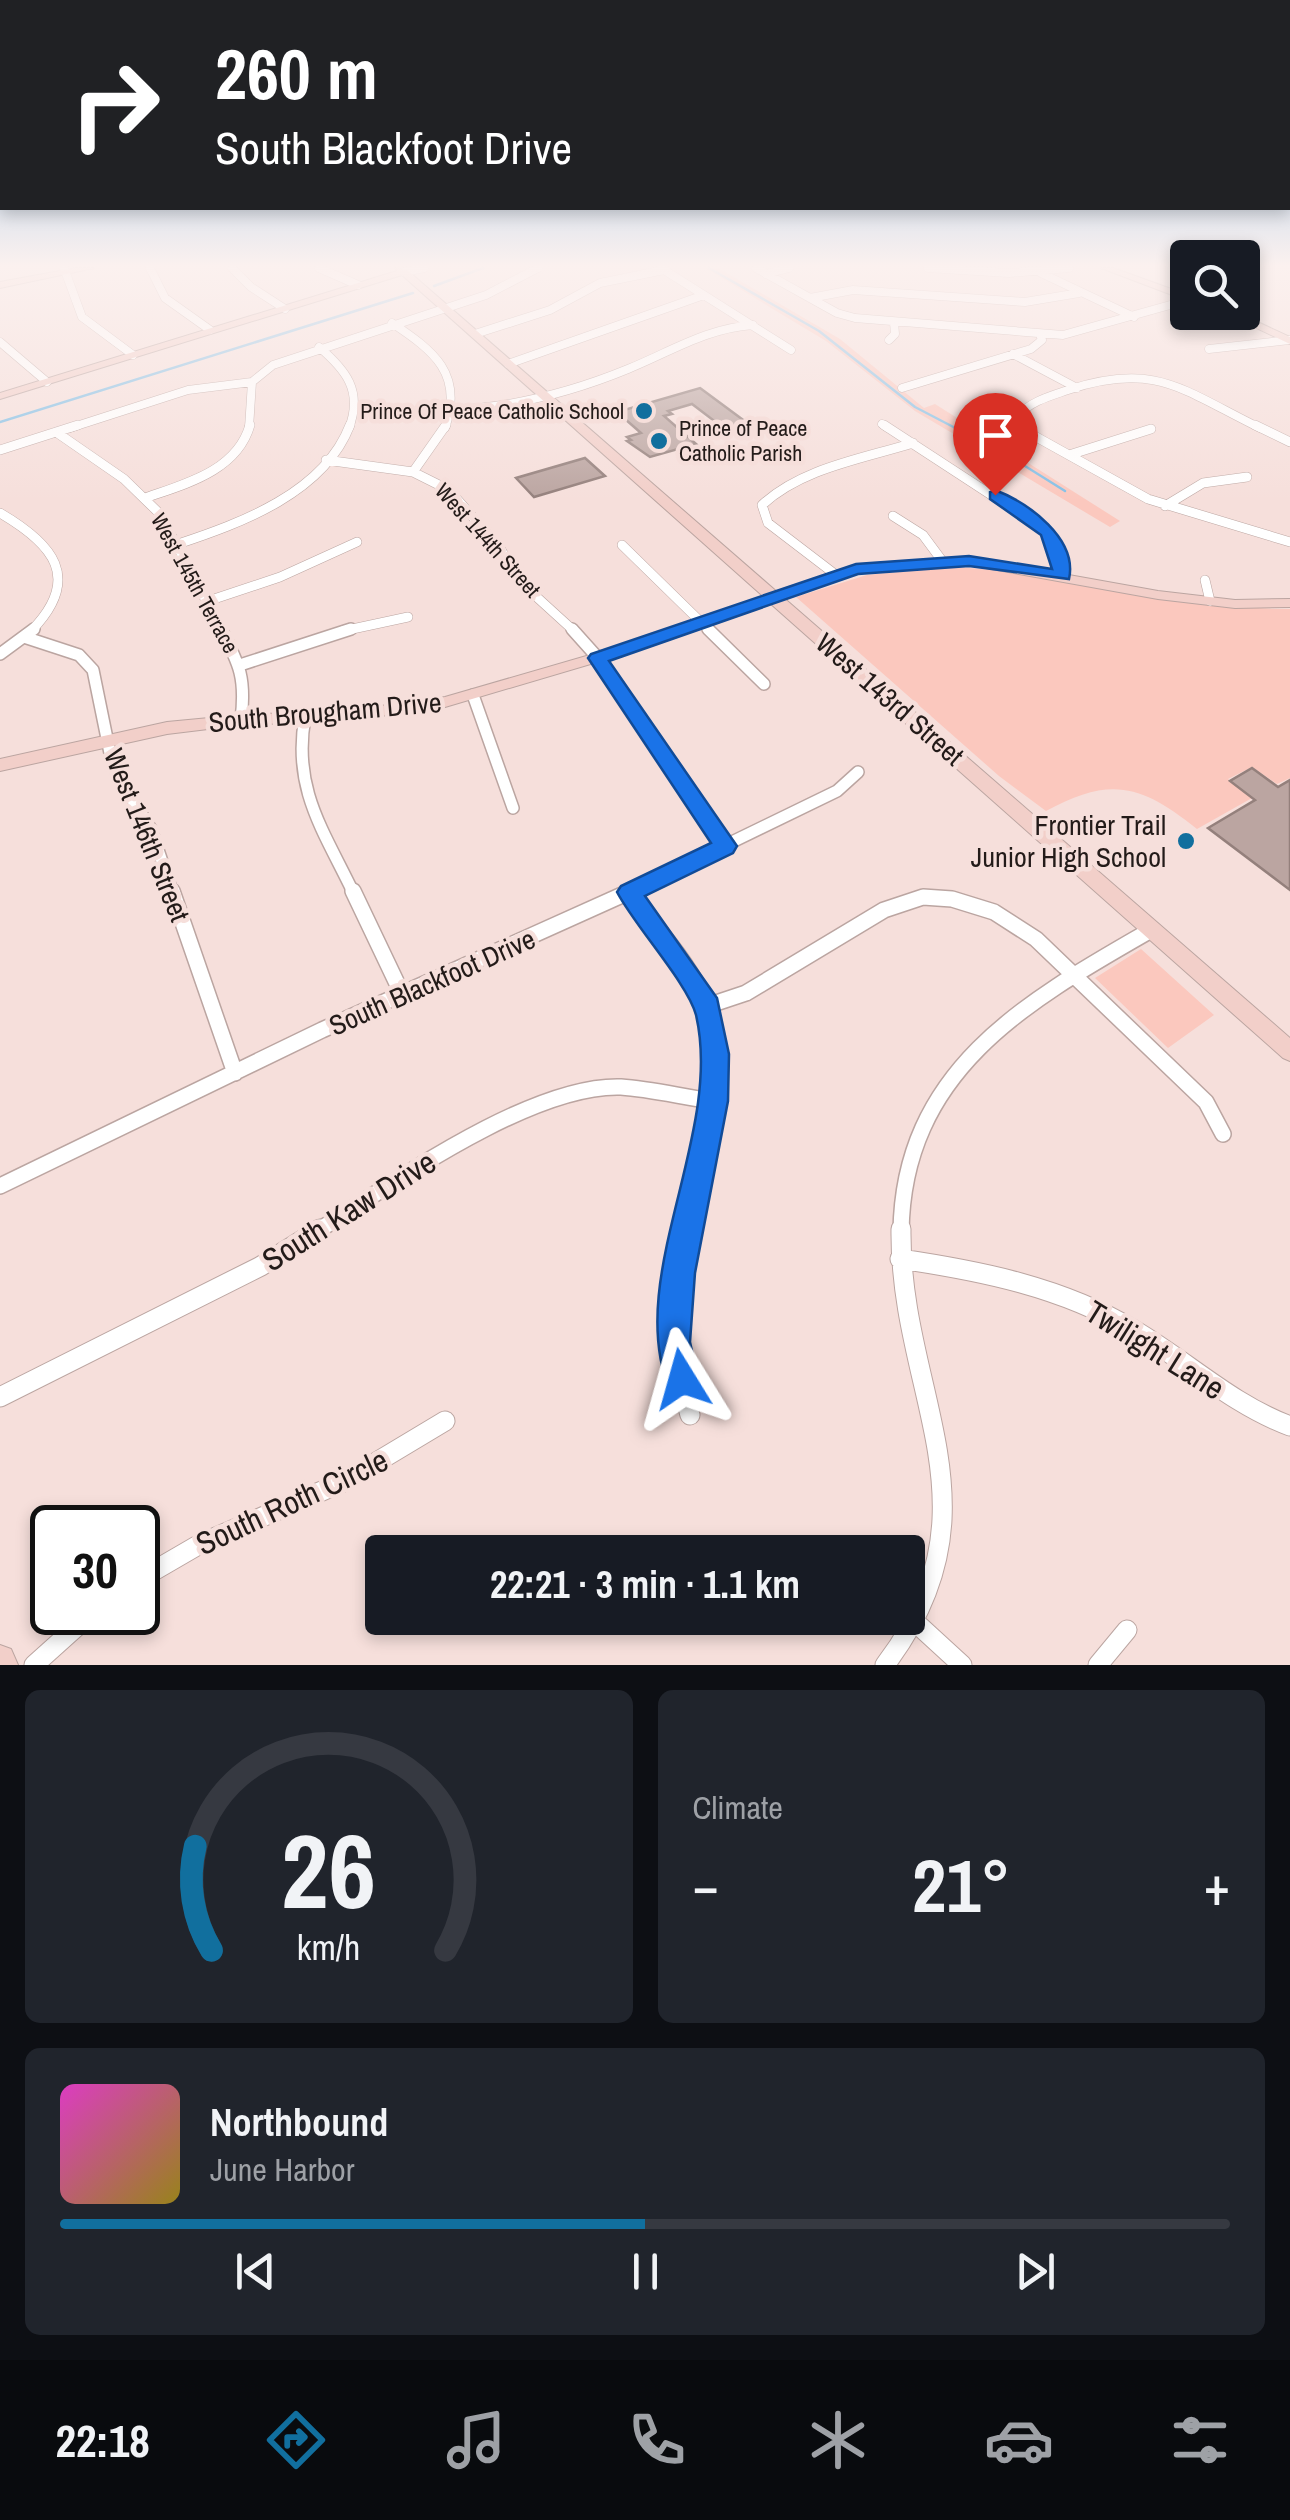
<!DOCTYPE html>
<html lang="en">
<head>
<meta charset="utf-8">
<style>
  :root { --surface:#171b24; --page:#20242c; --text:#f1f3f6; --muted:#9ea1a6; --line:#363941; --accent:#116f9e }
  body { margin:0; font-family:"Archivo Narrow",sans-serif; background:var(--page); color:var(--text); height:100vh; display:flex; flex-direction:column; font-size:38px; white-space:nowrap }
  * { box-sizing:border-box; margin:0 }
  p { font-size:32px; color:var(--muted) }
  .icon { flex:none; width:55px; height:55px; fill:none; stroke:currentColor; stroke-width:2; stroke-linecap:round; stroke-linejoin:round }
  .map { position:relative; height:1665px; overflow:hidden }
  .details { display:flex; flex-direction:column; gap:25px; padding:25px; background:#0d0f14; flex:1 }
  .details>* { flex:none }
  .guide { position:absolute; left:0px; top:0px; width:1290px; height:210px; box-shadow:0 5px 15px #0003; background:#202124; color:#fff; overflow:hidden }
  .fabs { position:absolute; left:1170px; top:240px; display:grid; gap:20px }
  .fabs a { display:grid; place-items:center; width:90px; height:90px; border-radius:10px; background:var(--surface); box-shadow:0 5px 15px #0003; font-size:50px }
  .speed { position:absolute; left:30px; top:1505px; display:flex; gap:20px; font-size:50px; font-weight:700; text-align:center }
  .speed>* { display:grid; place-content:center; width:130px; height:130px; border-radius:50%; background:var(--surface); box-shadow:0 5px 15px #0003; line-height:1 }
  .speed .limit { border:5px solid #111; border-radius:15px; background:#fff; color:#111 }
  .pin { position:absolute; display:grid; place-items:center; width:85px; height:85px; color:#fff; margin:-102px -42px; border-radius:50% 50% 50% 0; rotate:-45deg; box-shadow:0 0 10px #0007 }
  .pin .icon { rotate:45deg }
  .me { position:absolute; width:110px; margin:-55px; rotate:352deg; stroke-linejoin:round; filter:drop-shadow(0 0 8px #0008) }
  .turn { display:flex; align-items:center; gap:35px; height:210px; padding:0 50px; font-size:45px }
  .turn .icon { width:130px; height:130px; stroke-width:2.5 }
  .turn b { display:block; font-size:70px; line-height:85px }
  .big { font-size:75px; font-weight:800; line-height:1.1 }
  .details .tile { flex:1; display:flex; flex-direction:column; justify-content:center; gap:15px; min-width:0; padding:0 35px; border-radius:15px; background:var(--page) }
  .details .dial { align-items:center; gap:0 }
  .dial svg { height:260px; overflow:visible; fill:none; stroke:var(--line); stroke-width:7; stroke-linecap:round; text-anchor:middle }
  .dial text { fill:var(--text); stroke:none }
  .song { display:flex; align-items:center; gap:30px }
  .cover { width:120px; height:120px; border-radius:15px; background:linear-gradient(135deg,hsl(310 70% 55%),hsl(50 70% 35%)) }
  .played { height:10px; border-radius:5px; background:linear-gradient(90deg,var(--accent) 50%,var(--line) 50%) }
  .keys { display:flex; justify-content:space-around; direction:ltr }
  .heat { display:flex; justify-content:space-between; align-items:center; font-size:55px; direction:ltr }
  .details .tiles { flex:1; display:grid; gap:25px; grid-template-columns:1fr 1fr }
  .tile:last-child { grid-column:span 2 }
  .trip { position:absolute; left:365px; top:1535px; width:560px; height:100px; border-radius:10px; background:var(--surface); box-shadow:0 5px 15px #0003; font-weight:800; line-height:100px; text-align:center }
  .tab-bar { display:flex; height:160px; justify-content:space-around; align-items:center; background:#090b0e; color:var(--muted) }
  .tab-bar .icon { width:70px; height:70px }
  .tab-bar .current { color:var(--accent) }
  .tab-bar b { font-size:45px; color:var(--text) }
  .map>svg:first-child { display:block }
  .green { fill:#fbc8be }
  .lines { fill:none; stroke-linecap:round; stroke-linejoin:round }
  .stream { stroke:#84c0e6; stroke-width:2.5 }
  .building { fill:#bba5a1; stroke:#94807c; stroke-width:2.5 }
  .street-far4-casing { stroke:#bba5a1; stroke-width:9 }
  .street-far3-casing { stroke:#bba5a1; stroke-width:10 }
  .street-far2-casing { stroke:#bba5a1; stroke-width:14 }
  .street-far1-casing { stroke:#bba5a1; stroke-width:18 }
  .street-casing { stroke:#bba5a1; stroke-width:21 }
  .secondary-casing { stroke:#bba5a1; stroke-width:2 }
  .street-far4 { stroke:#fff; stroke-width:8 }
  .street-far3 { stroke:#fff; stroke-width:9 }
  .street-far2 { stroke:#fff; stroke-width:11 }
  .street-far1 { stroke:#fff; stroke-width:15 }
  .street { stroke:#fff; stroke-width:19 }
  .secondary { fill:#f2cfc9; fill-rule:evenodd }
  .route { fill:#1a73e8; stroke:#114b97; stroke-width:2.5 }
  .poi-dot { fill:#116f9e; stroke:#f6dfdb; stroke-width:4 }
  .labels { text-anchor:middle; stroke-width:9; stroke-linejoin:round; paint-order:stroke }
  .far-poi-label { font-size:22px; fill:#231b19; stroke:#f6dfdb; text-anchor:end }
  .far-street-label { font-size:22px; fill:#231b19; stroke:#f6dfdb }
  .street-label { font-size:28px; fill:#231b19; stroke:#f6dfdb }
  .poi-label { font-size:28px; fill:#231b19; stroke:#f6dfdb; text-anchor:end }
  .near-street-label { font-size:32px; fill:#231b19; stroke:#f6dfdb }
</style>
</head>
<body>
<div class="map">
<svg width="1290" height="1665" viewBox="0 0 1290 1665">
  <rect width="100%" height="100%" fill="#f6dfdb"/>
  <!-- green -->
  <path class="green" d="M705,268H718L840,339L924,408L935,404L1120,521L1110,527L915,411L826,341Z
    M946,567C1063,570 1173,609 1290,609V778L1277,784L1252,767L1228,779L1252,798L1197,829C1141,784 1110,776 1046,811L999,776L796,597L867,575Z
    M1141,949L1214,1015L1168,1048L1095,978Z"/>
  <g class="lines">
    <!-- stream -->
    <path class="stream" d="M709,268L819,331L915,407L1009,456L1065,491
      M434,286L483,268
      M0,422L413,293"/>
  </g>
  <!-- building -->
  <path class="building" d="M700,388L750,425L725,436L717,423L692,404L668,411L672,414L664,416L696,444L650,457L627,441L631,440L627,437L641,433L617,412Z
    M585,458L605,476L534,497L516,478Z
    M1252,768L1278,787L1290,780V890L1208,828L1255,800L1230,781Z"/>
  <g class="lines">
    <defs>
      <path id="street-far4" d="M64,268L82,317L133,355
        M150,268L165,298L210,330
        M232,268L251,287L285,309
        M319,268L358,285
        M661,268L791,350
        M756,268L837,313L855,318L1063,335L1188,300
        M928,268L1009,273L1069,268
        M404,272L424,268
        M1041,273L1134,317
        M766,274L789,268
        M810,298L853,290L1025,302L1079,293
        M392,323C434,351 464,374 445,428
        M475,334L550,310L600,283L664,270
        M889,340L895,334L894,322
        M0,342L47,382
        M319,347C346,370 363,391 349,428
        M1209,349L1289,340
        M1013,354L1077,388
        M508,364L704,295
        M902,388L1031,349L1042,340L1040,334
        M453,410C514,407 572,392 628,369C670,352 707,328 753,325
        M882,424L888,428
        M70,428L188,390L252,382
        M249,428L252,382L273,365L486,295L538,268
        M1024,428L1019,415C1031,401 1051,396 1068,390C1156,361 1182,390 1260,428"/>
      <path id="street-far3" d="M884,425L1048,532L1057,548L1062,576
        M1022,425L1031,434L1148,499L1290,542
        M1255,425L1290,442
        M56,432L124,479L160,514L222,631
        M0,450L78,425
        M1069,455L1151,429
        M326,460L413,472L449,490L500,548L518,580L574,631
        M413,472L446,425
        M145,498C185,484 237,471 250,425
        M1165,506L1203,483L1247,477
        M0,513C53,544 83,578 31,631
        M893,516L923,535L943,562
        M178,544C241,523 324,493 350,425
        M622,545L710,631
        M836,575L768,523L762,505C802,468 862,459 913,443
        M1205,580L1210,601
        M208,601L280,577L357,542
        M343,631L408,617"/>
      <path id="street-far2" d="M221,629C240,665 246,679 241,720
        M572,629L598,658L725,847
        M708,629L764,684
        M24,637L79,655L93,670L111,758L119,779L151,829L173,894
        M0,654L34,629
        M240,665L351,629
        M473,695L513,808
        M305,717C292,789 324,831 354,894
        M625,894L837,791L858,772"/>
      <path id="street-far1" d="M172,891L235,1073
        M353,891L403,996
        M629,893C654,925 684,957 702,994C736,1068 704,1157 688,1232
        M707,1006L746,993L884,910L923,897L952,899L994,912L1036,939L1206,1102L1223,1134
        M0,1186L322,1030L631,891
        M316,1232C392,1184 531,1084 621,1087C651,1089 683,1097 713,1101
        M901,1232C903,1070 1027,1001 1151,930"/>
      <path id="street" d="M688,1229C671,1306 669,1339 690,1415
        M900,1259C981,1271 1062,1287 1134,1330C1187,1361 1231,1404 1290,1426
        M0,1397L261,1266L320,1229
        M138,1580L200,1544L345,1481L445,1421
        M914,1621L962,1665
        M34,1665L93,1612
        M885,1665C1005,1507 899,1395 901,1229
        M1098,1665L1127,1630"/>
      <path id="secondary" d="M76,268H94L0,288V282Z
        M395,268L407,270L777,592L856,565L969,557L1158,591L1235,600L1290,599V607L1235,608L1158,599L969,565L858,573L785,599L1290,1038V1061L1283,1058L771,604L648,647L445,707L352,720L241,725L167,734L0,771V759L167,722L241,715L352,710L445,697L638,641L764,597L402,275L0,399V393L397,271Z
        M1101,268H1113L1188,295V301Z
        M1223,312H1236L1290,337V344Z
        M0,1645L11,1649L18,1665H0Z"/>
    </defs>
    <!-- street-far4 casing -->
    <use href="#street-far4" class="street-far4-casing"/>
    <!-- street-far3 casing -->
    <use href="#street-far3" class="street-far3-casing"/>
    <!-- street-far2 casing -->
    <use href="#street-far2" class="street-far2-casing"/>
    <!-- street-far1 casing -->
    <use href="#street-far1" class="street-far1-casing"/>
    <!-- street casing -->
    <use href="#street" class="street-casing"/>
    <!-- secondary casing -->
    <use href="#secondary" class="secondary-casing"/>
    <!-- street-far4 -->
    <use href="#street-far4" class="street-far4"/>
    <!-- street-far3 -->
    <use href="#street-far3" class="street-far3"/>
    <!-- street-far2 -->
    <use href="#street-far2" class="street-far2"/>
    <!-- street-far1 -->
    <use href="#street-far1" class="street-far1"/>
    <!-- street -->
    <use href="#street" class="street"/>
    <!-- secondary -->
    <use href="#secondary" class="secondary"/>
  </g>
  <!-- sky -->
  <linearGradient id="sky" x2="0" y2="1"><stop stop-color="#80b9e7"/><stop offset="0.53" stop-color="#fbf1ef"/><stop offset="1" stop-color="#fbf1ef" stop-opacity="0"/></linearGradient>
  <rect width="1290" height="501" fill="url(#sky)"/>
  <!-- route -->
  <path class="route" d="M995,490C1029,503 1078,539 1069,579L969,566L858,574L609,661L737,846L733,853L645,896L717,998L729,1054L728,1101L695,1273L690,1342L698,1379L693,1391L682,1396L670,1391C623,1278 724,1136 696,1015C688,984 634,925 617,892L621,886L711,843L588,658L591,654L856,564L969,556L1052,569L1041,535L990,499V492Z"/>
  <!-- markers -->
  <g class="poi-dot">
    <circle cx="644" cy="411" r="10"/>
    <circle cx="659" cy="441" r="10"/>
    <circle cx="1186" cy="841" r="10"/>
  </g>
  <g class="labels">
    <!-- far-poi labels -->
    <g class="far-poi-label">
      <text x="624" y="419">Prince Of Peace Catholic School</text>
      <text x="679" y="436" text-anchor="start">Prince of Peace<tspan x="679" dy="25">Catholic Parish</tspan></text>
    </g>
    <!-- far-street labels -->
    <g class="far-street-label">
      <text transform="translate(488 540) rotate(48)" y="8">West 144th Street</text>
      <text transform="translate(195 583) rotate(61)" y="8">West 145th Terrace</text>
    </g>
    <!-- street labels -->
    <g class="street-label">
      <text transform="translate(890 699) rotate(41)" y="10">West 143rd Street</text>
      <text transform="translate(325 712) rotate(-5)" y="10">South Brougham Drive</text>
      <text transform="translate(147 835) rotate(68)" y="10">West 146th Street</text>
      <text transform="translate(432 982) rotate(-24)" y="10">South Blackfoot Drive</text>
    </g>
    <!-- poi labels -->
    <g class="poi-label">
      <text x="1166" y="835">Frontier Trail<tspan x="1166" dy="32">Junior High School</tspan></text>
    </g>
    <!-- near-street labels -->
    <g class="near-street-label">
      <text transform="translate(349 1211) rotate(-32)" y="11">South Kaw Drive</text>
      <text transform="translate(1155 1350) rotate(32)" y="11">Twilight Lane</text>
      <text transform="translate(292 1502) rotate(-25)" y="11">South Roth Circle</text>
    </g>
  </g>
</svg>
<div class="fabs">
<a><svg class="icon" aria-label="search" viewBox="0 0 24 24"><circle cx="10" cy="10" r="6"/><path d="M15 15l6 6"/></svg></a>
</div>
<div class="speed"><div class="limit">30</div></div>
<div class="pin" style="left:995px;top:495px;background:#d93025"><svg class="icon" aria-label="arrive" viewBox="0 0 24 24"><path d="M6 21V4h12l-3 4 3 4H6"/></svg></div>
<svg class="me" style="left:682px;top:1379px" viewBox="-20 -20 40 40"><path d="M0-17L14 15 0 8-14 15z" fill="#1a73e8" stroke="#fff" stroke-width="4"/></svg>
<div class="trip">22:21 · 3 min · 1.1 km</div>
<div class="guide">
<div class="turn"><svg class="icon" aria-label="right" viewBox="0 0 24 24"><path d="M7 20v-9h11M14 6l5 5-5 5"/></svg><div><b>260 m</b>South Blackfoot Drive</div></div>
</div>
</div>
<section class="details">
<div class="tiles">
<div class="tile dial"><svg viewBox="0 0 100 80">
<path d="M14 69A42 42 0 1 1 86 69"/>
<path d="M14 69A42 42 0 0 1 9 37" stroke="#116f9e"/>
<text x="50" y="56" font-size="32" font-weight="700">26</text>
<text x="50" y="72" font-size="11">km/h</text>
</svg></div>
<div class="tile"><p>Climate</p>
<div class="heat"><a>−</a><b class="big">21°</b><a>+</a></div>
</div>
<div class="tile">
<div class="song"><i class="cover"></i><div><b>Northbound</b><p>June Harbor</p></div></div>
<div class="played"></div>
<div class="keys"><svg class="icon" aria-label="previous" viewBox="0 0 24 24"><path d="M18 5L8 12l10 7zM5 5v14"/></svg><svg class="icon" aria-label="pause" viewBox="0 0 24 24"><path d="M8 5v14M16 5v14"/></svg><svg class="icon" aria-label="next" viewBox="0 0 24 24"><path d="M6 5l10 7-10 7zM19 5v14"/></svg></div>
</div>
</div>
</section>
<nav class="tab-bar">
<b>22:18</b>
<svg class="icon current" aria-label="directions" viewBox="0 0 24 24"><path d="M12 3l9 9-9 9-9-9zM9 14v-3h6M13 9l2 2-2 2"/></svg>
<svg class="icon" aria-label="music" viewBox="0 0 24 24"><path d="M9 18V5l10-2v13"/><circle cx="6" cy="18" r="3"/><circle cx="16" cy="16" r="3"/></svg>
<svg class="icon" aria-label="phone" viewBox="0 0 24 24"><path d="M5 4h4l2 5-3 2q2 4 5 5l2-3 5 2v4C11 20 4 13 5 4z"/></svg>
<svg class="icon" aria-label="climate" viewBox="0 0 24 24"><path d="M12 3v18M4 7l16 10M4 17L20 7"/></svg>
<svg class="icon" aria-label="car" viewBox="0 0 24 24"><path d="M5 17H2v-5l4-1 3-4h7l3 4 3 1v5h-3M9 17h6M6 11h13"/><circle cx="7" cy="17" r="2"/><circle cx="17" cy="17" r="2"/></svg>
<svg class="icon" aria-label="filters" viewBox="0 0 24 24"><path d="M4 7h16M4 17h16"/><circle cx="9" cy="7" r="2"/><circle cx="15" cy="17" r="2"/></svg>
</nav>
</body>
</html>
